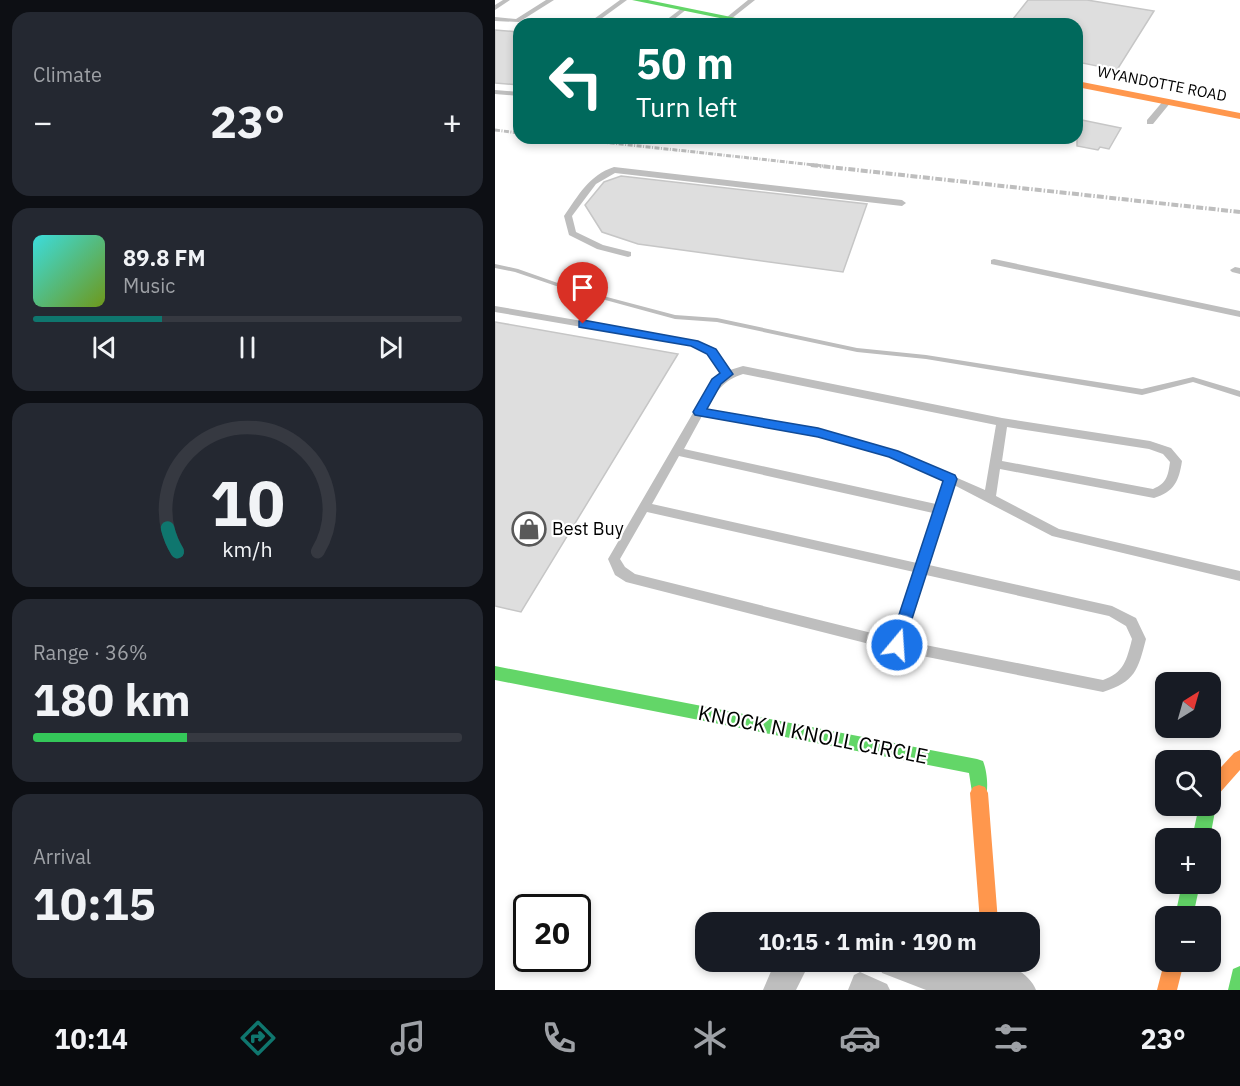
<!DOCTYPE html>
<html lang="en">
<head>
<meta charset="utf-8">
<style>
  :root { --surface:#171b24; --page:#242831; --text:#f1f3f6; --muted:#9ea1a6; --line:#363941; --accent:#0f766e }
  body { margin:0; font-family:"IBM Plex Sans",sans-serif; background:var(--page); color:var(--text); height:100vh; display:flex; flex-direction:column; font-size:22px; white-space:nowrap }
  * { box-sizing:border-box; margin:0 }
  p { font-size:20px; color:var(--muted) }
  .icon { flex:none; width:33px; height:33px; fill:none; stroke:currentColor; stroke-width:2; stroke-linecap:round; stroke-linejoin:round }
  .map { position:relative; flex:1; overflow:hidden }
  .sheet { display:flex; flex-direction:column; gap:12px; padding:12px; background:#0d0f14; width:495px }
  .sheet>* { flex:none }
  .guide { position:absolute; left:18px; top:18px; width:570px; height:126px; border-radius:18px; box-shadow:0 3px 9px #0003; background:#00695c; color:#fff; overflow:hidden }
  .needle { width:39px; rotate:37deg }
  .buttons { position:absolute; left:660px; top:672px; display:grid; gap:12px }
  .buttons a { display:grid; place-items:center; width:66px; height:66px; border-radius:12px; background:var(--surface); box-shadow:0 3px 9px #0003; font-size:30px }
  .speed { position:absolute; left:18px; top:894px; display:flex; gap:12px; font-size:30px; font-weight:700; text-align:center }
  .speed>* { display:grid; place-content:center; width:78px; height:78px; border-radius:50%; background:var(--surface); box-shadow:0 3px 9px #0003; line-height:1 }
  .speed .limit { border:3px solid #111; border-radius:9px; background:#fff; color:#111 }
  .pin { position:absolute; display:grid; place-items:center; width:51px; height:51px; color:#fff; margin:-62px -26px; border-radius:50% 50% 50% 0; rotate:-45deg; box-shadow:0 0 6px #0007 }
  .pin .icon { rotate:45deg }
  .me { position:absolute; width:66px; margin:-33px; rotate:18deg; stroke-linejoin:round; filter:drop-shadow(0 0 4px #0008) }
  .turn { display:flex; align-items:center; gap:21px; height:126px; padding:0 24px; font-size:27px }
  .turn .icon { width:78px; height:78px; stroke-width:2.5 }
  .turn b { display:block; font-size:42px; line-height:51px }
  .big { font-size:45px; font-weight:800; line-height:1.1 }
  .sheet .widget { flex:1; display:flex; flex-direction:column; justify-content:center; gap:9px; min-width:0; padding:0 21px; border-radius:18px; background:var(--page) }
  .sheet .dial { align-items:center; gap:0 }
  .dial svg { height:156px; overflow:visible; fill:none; stroke:var(--line); stroke-width:7; stroke-linecap:round; text-anchor:middle }
  .dial text { fill:var(--text); stroke:none }
  .song { display:flex; align-items:center; gap:18px }
  .cover { width:72px; height:72px; border-radius:9px; background:linear-gradient(135deg,hsl(180 70% 55%),hsl(80 70% 35%)) }
  .played { height:6px; border-radius:3px; background:linear-gradient(90deg,var(--accent) 30%,var(--line) 30%) }
  .keys { display:flex; justify-content:space-around; direction:ltr }
  .heat { display:flex; justify-content:space-between; align-items:center; font-size:33px; direction:ltr }
  .charge { height:9px; border-radius:4px; background:linear-gradient(90deg,#34c759 36%,var(--line) 0) }
  .trip { position:absolute; left:200px; top:912px; width:345px; height:60px; border-radius:18px; background:var(--surface); box-shadow:0 3px 9px #0003; font-weight:800; line-height:60px; text-align:center }
  .tab-bar { display:flex; height:96px; justify-content:space-around; align-items:center; background:#090b0e; color:var(--muted) }
  .tab-bar .icon { width:42px; height:42px }
  .tab-bar .current { color:var(--accent) }
  .tab-bar b { font-size:27px; color:var(--text) }
  main { display:flex; flex:1; min-height:0 }
  .map>svg:first-child { display:block }
  .lines { fill:none; stroke-linecap:round; stroke-linejoin:round }
  .stream { fill:#bdbdbd; fill-rule:evenodd }
  .building { fill:#dedede; stroke:#c6c6c6; stroke-width:1.5 }
  .lane { fill:#bebebe; fill-rule:evenodd }
  .street { fill:#bebebe; fill-rule:evenodd }
  .fast { fill:#63d668; fill-rule:evenodd }
  .slow { fill:#ff974d; fill-rule:evenodd }
  .rail-far1 { stroke:#bebebe; stroke-width:3; stroke-dasharray:5 1.5 1 1.5; stroke-linecap:butt }
  .rail { stroke:#bebebe; stroke-width:4; stroke-dasharray:7 2 1.5 2; stroke-linecap:butt }
  .route { fill:#1a73e8; stroke:#114b97; stroke-width:1.5 }
  .labels { text-anchor:middle; stroke-width:4.5; stroke-linejoin:round; paint-order:stroke }
  .far-street-label { font-size:15px; fill:#000; stroke:#fff }
  .poi-label { font-size:18px; fill:#000; stroke:#fff; text-anchor:start }
  .near-street-label { font-size:21px; fill:#000; stroke:#fff }
</style>
</head>
<body>
<main>
<section class="sheet">
<div class="widget"><p>Climate</p>
<div class="heat"><a>−</a><b class="big">23°</b><a>+</a></div>
</div>
<div class="widget">
<div class="song"><i class="cover"></i><div><b>89.8 FM</b><p>Music</p></div></div>
<div class="played"></div>
<div class="keys"><svg class="icon" aria-label="previous" viewBox="0 0 24 24"><path d="M18 5L8 12l10 7zM5 5v14"/></svg><svg class="icon" aria-label="pause" viewBox="0 0 24 24"><path d="M8 5v14M16 5v14"/></svg><svg class="icon" aria-label="next" viewBox="0 0 24 24"><path d="M6 5l10 7-10 7zM19 5v14"/></svg></div>
</div>
<div class="widget dial"><svg viewBox="0 0 100 80">
<path d="M14 69A42 42 0 1 1 86 69"/>
<path d="M14 69A42 42 0 0 1 9 57" stroke="#0f766e"/>
<text x="50" y="56" font-size="32" font-weight="700">10</text>
<text x="50" y="72" font-size="11">km/h</text>
</svg></div>
<div class="widget"><p>Range · 36%</p><b class="big">180 km</b><div class="charge"></div></div>
<div class="widget"><p>Arrival</p><b class="big">10:15</b></div>
</section>
<div class="map">
<svg width="745" height="990" viewBox="0 0 745 990">
  <rect width="100%" height="100%" fill="#fff"/>
  <g class="lines">
    <!-- stream -->
    <path class="stream" d="M0,264L23,269L74,287L180,315L222,318L362,348L431,355L647,389L698,377L745,391V397L698,382L647,395L431,359L362,352L222,322L180,319L70,289L20,272L0,268Z"/>
  </g>
  <!-- building -->
  <path class="building" d="M533,0H592L659,11L622,70L582,62V24H514Z
    M0,30L24,32V85L0,83Z
    M582,119L626,128L614,149L605,147L603,150L582,146Z
    M126,176L372,204L348,272L143,244L107,232L90,205L109,182Z
    M0,322L183,354L26,612L0,606Z"/>
  <g class="lines">
    <!-- lane -->
    <path class="lane" d="M8,0H15L0,10V5Z
      M51,0H59L24,22L0,21V17L21,19Z
      M125,0H132L99,24H92Z
      M253,0H260L236,19H232V17Z
      M187,8L192,9L173,24H166Z
      M0,90L24,92V96L0,94Z
      M669,100L676,102L658,124H652V120Z
      M119,167L407,200L411,203L407,206L120,173L101,184L77,216L81,232L108,245L136,252V256L133,257L102,249L74,235L69,216C83,196 94,175 119,167Z
      M499,259L745,311V317L496,264V260Z
      M740,267L745,268V274L737,272L735,270Z
      M0,306L203,341L221,349L235,370L248,366L507,418L655,441L676,448L687,461C684,481 679,492 659,498L505,469L501,496L564,529L745,571V581L557,536L459,485L434,565L617,606L641,618L651,639C643,670 640,682 608,692L402,651L131,582L120,575L113,559L209,394L217,382L227,374L213,353L197,346L0,312ZM248,374L501,425L490,490L398,450L323,429L211,409C220,392 229,380 248,374ZM207,416L323,437L394,457L449,480L441,504L189,449ZM512,427L654,449L668,454L675,462C673,476 672,483 658,489L507,461ZM184,456L438,513L422,563L157,504ZM152,512L419,572L397,638L140,574L130,567L125,559ZM431,575L614,616L631,626L637,639C632,659 629,673 608,680L410,641Z
      M365,972L392,984L395,990H353L359,975Z"/>
    <!-- street -->
    <path class="street" d="M280,962H315L301,990H268Z
      M382,962H442L468,971C475,968 483,963 490,962C509,958 535,974 541,990H431L387,973Z"/>
    <!-- fast -->
    <path class="fast" d="M137,0H153L270,24H254Z
      M0,666L482,759L488,761C492,771 494,789 490,799L484,801L478,799L474,773L0,680Z
      M716,799L721,806L715,838H697L704,806H716Z
      M687,884H705L698,916H680Z
      M745,966V990H733L738,969Z"/>
    <!-- slow -->
    <path class="slow" d="M582,81L745,113V119L582,87Z
      M745,750V770L722,796L716,798V778L739,753Z
      M484,785L490,787L493,793L503,922H485L475,793L478,787Z
      M670,959V962H689L682,990H662Z"/>
    <!-- rail-far1 -->
    <path class="rail-far1" d="M0,130L24,133
      M70,138L329,166"/>
    <!-- rail -->
    <path class="rail" d="M316,165L745,212"/>
  </g>
  <!-- route -->
  <path class="route" d="M88,320L203,341L221,349L238,374L226,384L212,409L323,428L403,451L460,475L462,479L407,650L402,652L396,650L394,645L448,481L394,457L323,437L200,415L198,412L217,379L225,373L212,354L196,346L84,327V321Z"/>
  <!-- icons -->
  <defs>
    <symbol id="shop-ring" viewBox="-11 -11 22 22"><circle r="9.5" fill="#fff" stroke="#595959" stroke-width="1.5"/><path d="M-5-2.5h2.3a2.7 3.5 0 0 1 5.4 0H5L5.5 6h-11ZM-1.5-2.5h3a1.5 2.3 0 0 0-3 0Z" fill="#595959"/></symbol>
  </defs>
  <g fill-rule="evenodd">
    <use href="#shop-ring" x="15" y="510" width="38" height="38"/>
  </g>
  <g class="labels">
    <!-- far-street labels -->
    <g class="far-street-label">
      <text transform="translate(667 84) rotate(11)" y="5">WYANDOTTE ROAD</text>
    </g>
    <!-- poi labels -->
    <g class="poi-label">
      <text x="57" y="535">Best Buy</text>
    </g>
    <!-- near-street labels -->
    <g class="near-street-label">
      <text transform="translate(318 735) rotate(11)" y="7">KNOCK N KNOLL CIRCLE</text>
    </g>
  </g>
</svg>
<div class="buttons">
<a><svg class="needle" viewBox="-14 -14 28 28"><path d="M0-13l5 13h-10z" fill="#e53935"/><path d="M0 13l5-13h-10z" fill="#9ea1a6"/></svg></a>
<a><svg class="icon" aria-label="search" viewBox="0 0 24 24"><circle cx="10" cy="10" r="6"/><path d="M15 15l6 6"/></svg></a>
<a>+</a>
<a>−</a>
</div>
<div class="speed"><div class="limit">20</div></div>
<div class="pin" style="left:88px;top:324px;background:#d93025"><svg class="icon" aria-label="arrive" viewBox="0 0 24 24"><path d="M6 21V4h12l-3 4 3 4H6"/></svg></div>
<svg class="me" style="left:402px;top:645px" viewBox="-20 -20 40 40"><circle r="17" fill="#1a73e8" stroke="#fff" stroke-width="3"/><path d="M0-11L8 9 0 5-8 9z" fill="#fff"/></svg>
<div class="trip">10:15 · 1 min · 190 m</div>
<div class="guide">
<div class="turn"><svg class="icon" aria-label="left" viewBox="0 0 24 24"><path d="M17 20v-9H6M10 6l-5 5 5 5"/></svg><div><b>50 m</b>Turn left</div></div>
</div>
</div>
</main>
<nav class="tab-bar">
<b>10:14</b>
<svg class="icon current" aria-label="directions" viewBox="0 0 24 24"><path d="M12 3l9 9-9 9-9-9zM9 14v-3h6M13 9l2 2-2 2"/></svg>
<svg class="icon" aria-label="music" viewBox="0 0 24 24"><path d="M9 18V5l10-2v13"/><circle cx="6" cy="18" r="3"/><circle cx="16" cy="16" r="3"/></svg>
<svg class="icon" aria-label="phone" viewBox="0 0 24 24"><path d="M5 4h4l2 5-3 2q2 4 5 5l2-3 5 2v4C11 20 4 13 5 4z"/></svg>
<svg class="icon" aria-label="climate" viewBox="0 0 24 24"><path d="M12 3v18M4 7l16 10M4 17L20 7"/></svg>
<svg class="icon" aria-label="car" viewBox="0 0 24 24"><path d="M5 17H2v-5l4-1 3-4h7l3 4 3 1v5h-3M9 17h6M6 11h13"/><circle cx="7" cy="17" r="2"/><circle cx="17" cy="17" r="2"/></svg>
<svg class="icon" aria-label="filters" viewBox="0 0 24 24"><path d="M4 7h16M4 17h16"/><circle cx="9" cy="7" r="2"/><circle cx="15" cy="17" r="2"/></svg>
<b>23°</b>
</nav>
</body>
</html>
